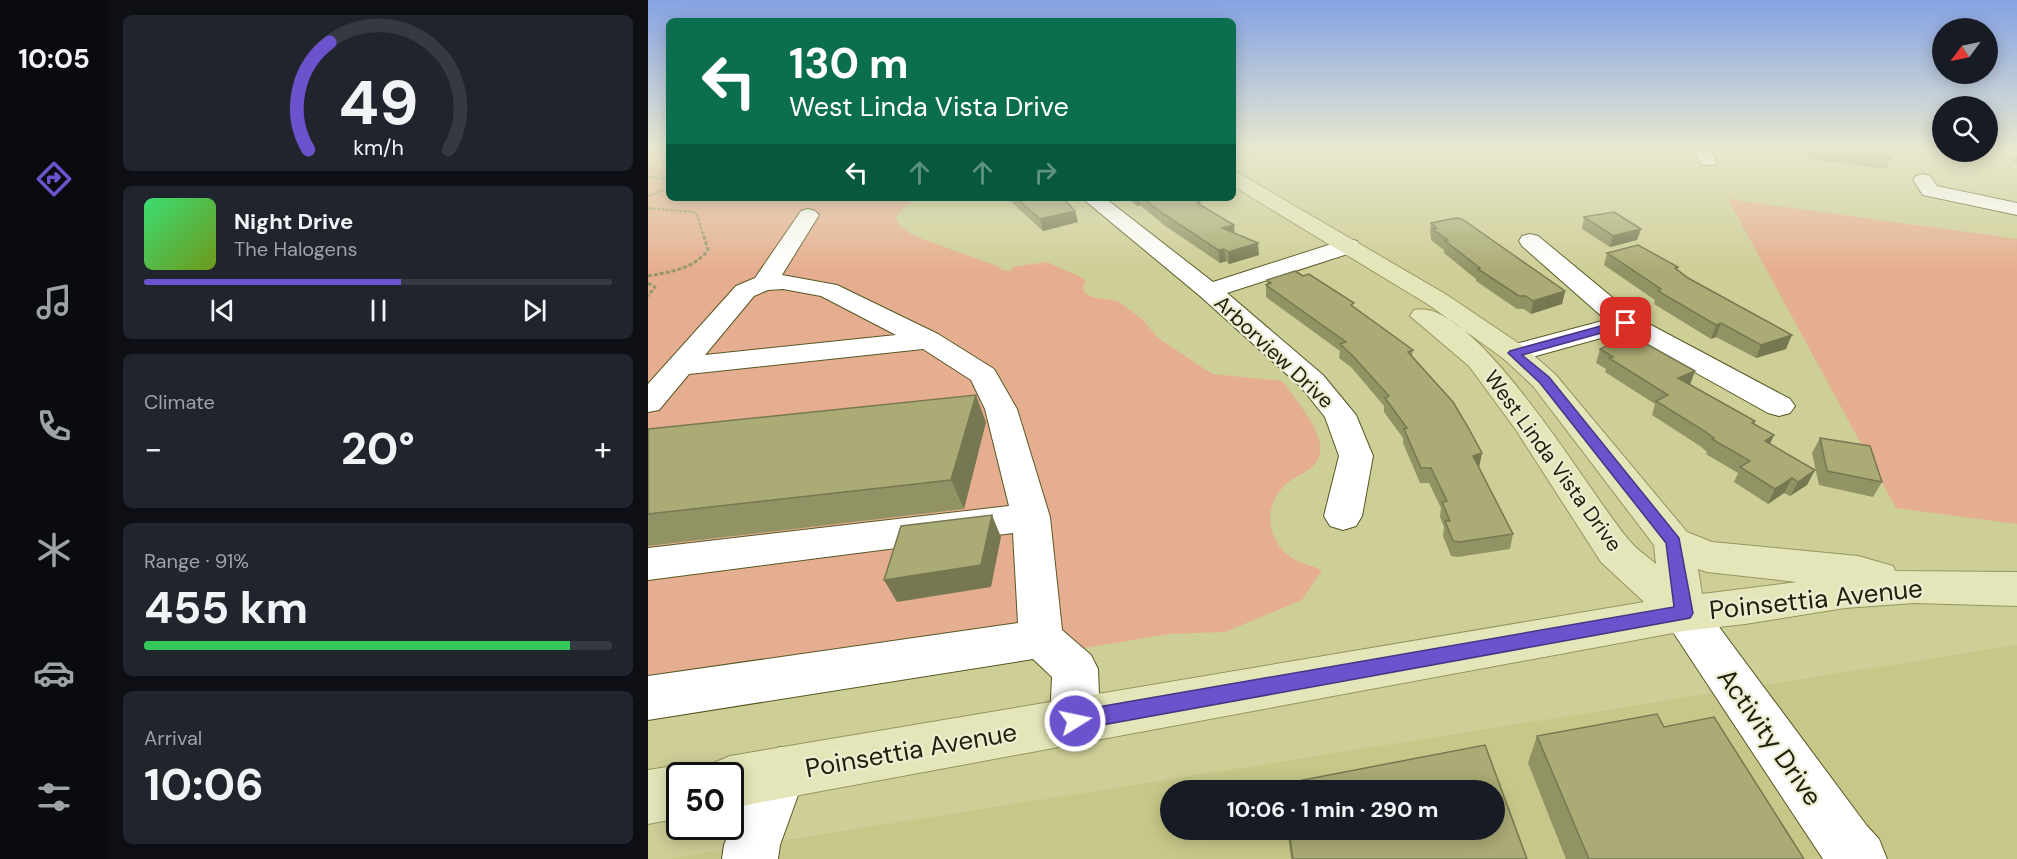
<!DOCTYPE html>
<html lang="en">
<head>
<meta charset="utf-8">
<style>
  :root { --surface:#171b24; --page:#20242c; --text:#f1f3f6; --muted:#9ea1a6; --line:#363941; --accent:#6c52cc }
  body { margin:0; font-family:"DM Sans",sans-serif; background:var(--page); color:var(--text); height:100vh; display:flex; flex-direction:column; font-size:22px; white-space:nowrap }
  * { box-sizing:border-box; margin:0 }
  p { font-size:20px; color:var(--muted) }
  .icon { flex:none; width:33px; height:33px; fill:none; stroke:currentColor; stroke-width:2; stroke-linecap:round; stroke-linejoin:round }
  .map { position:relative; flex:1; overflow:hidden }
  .drawer { display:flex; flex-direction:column; gap:15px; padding:15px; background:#0d0f14; width:540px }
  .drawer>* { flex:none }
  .hud { position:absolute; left:18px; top:18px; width:570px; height:183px; border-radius:9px; box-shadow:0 3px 15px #0003; background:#0b6e4f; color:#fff; overflow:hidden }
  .needle { width:39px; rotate:237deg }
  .controls { position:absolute; left:1284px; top:18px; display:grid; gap:12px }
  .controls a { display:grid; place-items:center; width:66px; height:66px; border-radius:50%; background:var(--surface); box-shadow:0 3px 15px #0003; font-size:30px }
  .speed { position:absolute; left:18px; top:762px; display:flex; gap:12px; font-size:30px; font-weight:700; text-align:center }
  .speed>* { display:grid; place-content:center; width:78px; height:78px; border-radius:50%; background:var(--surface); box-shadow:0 3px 15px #0003; line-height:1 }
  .speed .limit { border:3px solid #111; border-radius:9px; background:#fff; color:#111 }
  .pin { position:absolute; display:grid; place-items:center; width:51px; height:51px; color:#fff; margin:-26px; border-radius:12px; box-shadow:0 3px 9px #0006 }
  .me { position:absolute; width:66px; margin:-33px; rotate:80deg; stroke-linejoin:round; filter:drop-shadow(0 0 4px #0008) }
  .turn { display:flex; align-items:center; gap:21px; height:126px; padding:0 24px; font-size:27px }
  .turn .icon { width:78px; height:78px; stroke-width:2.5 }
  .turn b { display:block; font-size:42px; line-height:51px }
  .lanes { display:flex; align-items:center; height:57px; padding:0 24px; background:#0003; justify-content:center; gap:30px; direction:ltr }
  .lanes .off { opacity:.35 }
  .big { font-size:45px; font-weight:700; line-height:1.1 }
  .drawer .card { flex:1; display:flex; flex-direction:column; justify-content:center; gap:9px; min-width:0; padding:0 21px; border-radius:9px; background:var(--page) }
  .drawer .dial { align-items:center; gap:0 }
  .dial svg { height:156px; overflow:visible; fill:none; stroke:var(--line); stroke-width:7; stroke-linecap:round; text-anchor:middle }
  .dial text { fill:var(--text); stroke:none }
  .song { display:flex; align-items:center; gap:18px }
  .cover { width:72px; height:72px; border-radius:9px; background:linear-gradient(135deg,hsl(140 70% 55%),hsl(80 70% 35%)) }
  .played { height:6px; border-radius:3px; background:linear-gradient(90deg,var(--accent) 55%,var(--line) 55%) }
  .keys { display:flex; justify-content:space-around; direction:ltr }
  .heat { display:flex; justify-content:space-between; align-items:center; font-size:33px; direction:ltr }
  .charge { height:9px; border-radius:4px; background:linear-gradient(90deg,#34c759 91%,var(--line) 0) }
  .trip { position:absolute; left:512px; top:780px; width:345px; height:60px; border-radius:30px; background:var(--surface); box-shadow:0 3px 15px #0003; font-weight:700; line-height:60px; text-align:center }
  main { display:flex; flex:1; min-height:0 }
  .menu { display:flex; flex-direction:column; width:108px; justify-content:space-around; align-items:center; background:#090b0e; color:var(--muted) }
  .menu .icon { width:42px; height:42px }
  .menu .active { color:var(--accent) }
  .menu b { font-size:27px; color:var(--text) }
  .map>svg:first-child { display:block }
  .built { fill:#c6c788; fill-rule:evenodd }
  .green { fill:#e6ae90 }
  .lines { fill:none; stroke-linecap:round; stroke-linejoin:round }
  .minor-casing { stroke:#575723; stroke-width:2 }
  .major-casing { stroke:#95955f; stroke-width:2 }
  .path-far1 { stroke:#98986b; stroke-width:2; stroke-dasharray:3 1.5; stroke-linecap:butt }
  .path { stroke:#98986b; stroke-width:3; stroke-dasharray:4 2; stroke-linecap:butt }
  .minor { fill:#fff; fill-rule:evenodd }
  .major { fill:#e5e5ba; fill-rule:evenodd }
  .wall { fill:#929365 }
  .shaded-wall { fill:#777852 }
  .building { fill:#aaab75; stroke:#777852; stroke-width:1.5 }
  .route { fill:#6c52cc; stroke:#463585; stroke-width:1.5 }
  .labels { text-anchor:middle; stroke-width:4.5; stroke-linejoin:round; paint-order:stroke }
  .street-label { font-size:21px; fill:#20200b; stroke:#ecedd2 }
  .near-street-label { font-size:26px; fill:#20200b; stroke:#ecedd2 }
</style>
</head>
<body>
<main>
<nav class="menu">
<b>10:05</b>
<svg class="icon active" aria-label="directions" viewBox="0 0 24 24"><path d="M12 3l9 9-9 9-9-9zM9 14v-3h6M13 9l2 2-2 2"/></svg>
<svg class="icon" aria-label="music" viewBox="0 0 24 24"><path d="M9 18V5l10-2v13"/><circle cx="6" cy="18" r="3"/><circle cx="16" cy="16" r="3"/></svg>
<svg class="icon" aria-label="phone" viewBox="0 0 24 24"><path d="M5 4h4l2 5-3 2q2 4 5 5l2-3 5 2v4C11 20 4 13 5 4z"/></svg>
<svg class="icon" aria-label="climate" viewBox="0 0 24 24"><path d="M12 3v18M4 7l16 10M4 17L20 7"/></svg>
<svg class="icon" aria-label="car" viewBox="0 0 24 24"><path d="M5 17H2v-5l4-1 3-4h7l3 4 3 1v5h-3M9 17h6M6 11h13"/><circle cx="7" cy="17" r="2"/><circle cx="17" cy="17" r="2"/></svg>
<svg class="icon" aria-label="filters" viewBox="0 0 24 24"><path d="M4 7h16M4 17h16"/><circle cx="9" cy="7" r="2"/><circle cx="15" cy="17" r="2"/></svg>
</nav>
<section class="drawer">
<div class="card dial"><svg viewBox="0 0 100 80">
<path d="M14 69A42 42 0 1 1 86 69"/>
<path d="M14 69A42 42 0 0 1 25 14" stroke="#6c52cc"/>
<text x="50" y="56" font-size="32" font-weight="700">49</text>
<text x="50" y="72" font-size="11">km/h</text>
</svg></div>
<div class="card">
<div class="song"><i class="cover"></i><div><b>Night Drive</b><p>The Halogens</p></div></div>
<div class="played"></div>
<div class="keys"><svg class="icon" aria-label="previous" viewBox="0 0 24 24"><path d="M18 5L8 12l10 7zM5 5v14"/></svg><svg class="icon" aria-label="pause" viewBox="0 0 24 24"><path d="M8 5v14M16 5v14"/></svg><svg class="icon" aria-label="next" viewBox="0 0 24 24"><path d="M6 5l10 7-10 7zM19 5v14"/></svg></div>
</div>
<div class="card"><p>Climate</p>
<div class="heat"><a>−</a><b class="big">20°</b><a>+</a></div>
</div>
<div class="card"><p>Range · 91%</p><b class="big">455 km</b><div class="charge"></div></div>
<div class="card"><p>Arrival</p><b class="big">10:06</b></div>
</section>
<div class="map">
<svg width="1369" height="859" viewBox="0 0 1369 859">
  <rect width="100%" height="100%" fill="#cece97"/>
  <!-- built -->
  <path class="built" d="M1369,645V859H19ZM522,790H846V830H522Z"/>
  <!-- green -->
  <path class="green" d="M0,149H21V198H269L255,208L248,218L253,227L266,236L352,267L353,270L363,271L365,267L399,262L435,278L438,283L435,286L436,292L444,297L470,301L495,320L510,338L564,374L634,381C646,397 676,432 672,453C668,472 647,474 636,486C615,507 618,541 644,558C652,563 664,566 674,570L654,600L577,632L521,634L0,721Z
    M1080,199L1369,239V524L1248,508Z"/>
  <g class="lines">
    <defs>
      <path id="minor" d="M1044,149H1061L1069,161L1066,165H1054Z
        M1295,152H1339L1336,156L1322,159L1298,156Z
        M1275,174L1282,176L1289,186L1369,203V215L1275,195L1265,180L1268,176Z
        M434,198H457L565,282L693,241L701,239L709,241L712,246L709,251L579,293L675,375L708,415L725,456L714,516L708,526L695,530L682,526L676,516L691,456L677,417L653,387L552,296Z
        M160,209L167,211L171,215L134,275L189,285L290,334L346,369L369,409L402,517L414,630L443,655L450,669L452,721L444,737L427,744L410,737L402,721L404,677L385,659L0,720V676L370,623L365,533L0,580V548L361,506L337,409L323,380L275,349L41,374L11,410L0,412V384L88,286L107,278L153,211ZM135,289L173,296L248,335L57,355L106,296L120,290Z
        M882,234L890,236L988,317L1142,399L1147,406L1142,413L1131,416L1120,413L975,332L866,362L856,359L852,353L856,347L958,320L874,246L871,241L874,236Z
        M1036,595L1051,600L1219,826L1231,839L1239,859H1175L1021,626L1014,613L1021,600Z
        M132,747L150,755L158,773L132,845L130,859H74L76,845L114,755Z"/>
      <path id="major" d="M585,172L592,174L799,295L876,347L907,374L1039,532L1064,542L1210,556L1245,566L1247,571L1369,572V606L1266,603L1197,608L1097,624L1036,631L82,808V776H59L63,764L82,756L996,602L953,562L868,430L821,366L762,316L766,310C827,295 943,497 981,540C988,549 999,556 1008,564L1006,545L885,386L856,359L781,305L585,186ZM1050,569L1059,572L1149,582L1054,594Z
        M32,765L51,772L52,776H32V818L0,824V770Z"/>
    </defs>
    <!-- minor casing -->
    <use href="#minor" class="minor-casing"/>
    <!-- major casing -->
    <use href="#major" class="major-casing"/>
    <!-- path-far1 -->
    <path class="path-far1" d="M0,177L21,179
      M0,196L21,188
      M0,208L45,212L49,214L55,235"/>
    <!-- path -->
    <path class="path" d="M0,276C21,272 46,269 60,250L55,233
      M0,283L7,287L0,296"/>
    <!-- minor -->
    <use href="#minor" class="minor"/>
    <!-- major -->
    <use href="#major" class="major"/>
  </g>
  <!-- wall -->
  <path class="wall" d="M1156,149H1234L1242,159L1238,169L1163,159Z
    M1369,155V163L1365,162Z
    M359,198H415L427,211L430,222L395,231Z
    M479,198H545L552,202V204L586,225V233L611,255L581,264L578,261L572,263L516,225L492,205L489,206Z
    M936,217L993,229L989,240L962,247L934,229Z
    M783,223L917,291L914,304L883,314L876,309H869L828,281V279L796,253V250L783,240V236L782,235Z
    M959,253L1030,267V270L1138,349L1108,358L1068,337L1063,339L1006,304L1007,300L956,265Z
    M619,280L706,307L765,350L764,356L831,468L865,534L862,549L810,557L803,556L795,536L796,527L792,517L793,508L781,483H772L755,443V438L736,412V406L704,368L691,358L692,351L618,297V285L619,284Z
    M952,349L1042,385L1107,421L1106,424L1126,435L1122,444L1159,485L1142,496L1136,493L1120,504L1086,482L1090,473L1058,454L1059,452L1052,446L1004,415L1007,404L957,372L958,369L948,363Z
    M338,422L316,509L0,546V429Z
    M1172,438L1234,482L1225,497L1171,485L1164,453Z
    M1016,727L1156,859H918L880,763L889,736Z
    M639,830H846L879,859H643Z"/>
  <!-- shaded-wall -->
  <path class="shaded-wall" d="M488,198H491L492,205L489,206Z
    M427,211L430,222L395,231L392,219Z
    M586,225L587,237L574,228Z
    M993,229L989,240L962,247L965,236Z
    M610,243L611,255L581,264L580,252Z
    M576,249L578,261L572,263L570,250Z
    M917,291L914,304L883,314L885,301Z
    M1073,323L1068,337L1063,339L1068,325Z
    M1144,335L1138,349L1108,358L1113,345Z
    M1047,371L1042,385L1030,378Z
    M328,395L338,422L316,509L303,480Z
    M1126,435L1119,450L1117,441Z
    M834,453L831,468L825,456Z
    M1167,470L1159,485L1142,496L1150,482Z
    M1144,478L1136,493L1120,504L1127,489Z
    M344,515L353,537L343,587L249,602L236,580Z"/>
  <!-- building -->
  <path class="building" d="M1175,149H1234L1242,159Z
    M368,198H415L427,211L392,219Z
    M495,198H545L552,202L549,203L586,225L574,228L610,243L580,252L576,249L570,250L514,213Z
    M966,212L993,229L965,236L936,217Z
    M808,218L814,219L917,291L885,301L878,296H871L830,269L832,268L797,241L800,240L784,229L789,228L783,223Z
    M990,245L1030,267L1027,268L1040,278L1144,335L1113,345L1073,323L1068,325L1010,291L1013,289L959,253Z
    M647,271L655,276L661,274L706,303L703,305L765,350L760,352L805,402L820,427L834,453L825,456L865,534L812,542L805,541L797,521H802L794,502L799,501L783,468H773L756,429L759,428L737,398L741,396L704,355L692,344L698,342L618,285L623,283L619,280Z
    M979,337L985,341L990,339L1047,371L1030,378L1107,421L1104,423L1126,435L1117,441L1167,470L1150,482L1144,478L1127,489L1092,467L1102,461L1064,439L1066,438L1058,432L1008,401L1020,395L961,358L965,357L952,349Z
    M328,395L303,480L0,514V429Z
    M1172,438L1222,446L1234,482L1179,471Z
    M344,515L333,565L236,580L253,526Z
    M1009,714L1016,727L1066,717L1156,859H941L889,736Z
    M837,745L879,859H645L641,830H846V790H635L634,784Z"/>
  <!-- sky -->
  <linearGradient id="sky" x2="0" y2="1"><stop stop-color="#85a2e4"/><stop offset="0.55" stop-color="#e9e9d0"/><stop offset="1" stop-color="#e9e9d0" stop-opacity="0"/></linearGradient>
  <rect width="1369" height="270" fill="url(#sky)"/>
  <!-- route -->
  <path class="route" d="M978,319L983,323L982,325L874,355L901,377L1031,538L1045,613L1042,618L427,730L420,728L417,721L420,714L427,711L1026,607L1018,543L892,383L860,353L862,351Z"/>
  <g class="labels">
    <!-- street labels -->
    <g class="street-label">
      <text transform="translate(626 352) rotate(43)" y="7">Arborview Drive</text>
      <text transform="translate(905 461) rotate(54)" y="7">West Linda Vista Drive</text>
    </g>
    <!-- near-street labels -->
    <g class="near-street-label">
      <text transform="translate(1168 599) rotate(-6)" y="9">Poinsettia Avenue</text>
      <text transform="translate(1122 737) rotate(55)" y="9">Activity Drive</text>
      <text transform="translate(263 750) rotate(-10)" y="9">Poinsettia Avenue</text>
    </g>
  </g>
</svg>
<div class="controls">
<a><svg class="needle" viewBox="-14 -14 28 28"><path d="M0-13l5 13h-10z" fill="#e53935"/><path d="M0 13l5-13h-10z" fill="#9ea1a6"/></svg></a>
<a><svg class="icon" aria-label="search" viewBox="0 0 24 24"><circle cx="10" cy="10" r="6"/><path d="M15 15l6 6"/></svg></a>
</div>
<div class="speed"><div class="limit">50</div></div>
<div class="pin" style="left:978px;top:323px;background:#d93025"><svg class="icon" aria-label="arrive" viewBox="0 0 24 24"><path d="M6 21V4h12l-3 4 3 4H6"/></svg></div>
<svg class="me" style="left:427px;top:721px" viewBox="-20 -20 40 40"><circle r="17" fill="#6c52cc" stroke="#fff" stroke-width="3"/><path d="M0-11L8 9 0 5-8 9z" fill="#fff"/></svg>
<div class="trip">10:06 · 1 min · 290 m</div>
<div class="hud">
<div class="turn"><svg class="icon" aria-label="left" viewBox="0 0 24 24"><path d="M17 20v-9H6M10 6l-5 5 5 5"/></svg><div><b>130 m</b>West Linda Vista Drive</div></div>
<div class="lanes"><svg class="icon" aria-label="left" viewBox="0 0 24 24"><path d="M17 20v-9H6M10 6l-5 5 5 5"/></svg><svg class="icon off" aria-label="ahead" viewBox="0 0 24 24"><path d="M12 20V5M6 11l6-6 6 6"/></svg><svg class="icon off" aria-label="ahead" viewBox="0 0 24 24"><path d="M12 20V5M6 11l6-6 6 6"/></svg><svg class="icon off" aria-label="right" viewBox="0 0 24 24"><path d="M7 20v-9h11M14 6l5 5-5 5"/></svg></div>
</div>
</div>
</main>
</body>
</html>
